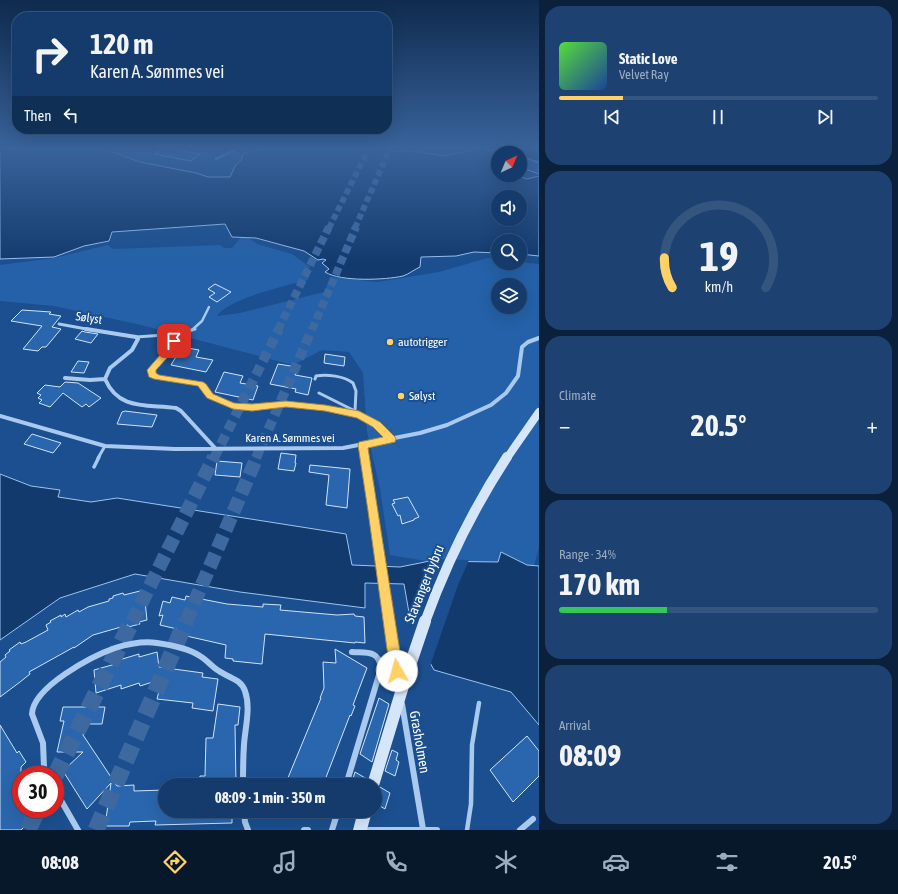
<!DOCTYPE html>
<html lang="en">
<head>
<meta charset="utf-8">
<style>
  :root { --surface:#143b6b; --page:#1d4271; --text:#f1f3f6; --muted:#9dadc1; --line:#33557e; --accent:#ffd166 }
  body { margin:0; font-family:"Asap Condensed",sans-serif; background:var(--page); color:var(--text); height:100vh; display:flex; flex-direction:column; font-size:15px; white-space:nowrap }
  * { box-sizing:border-box; margin:0 }
  p { font-size:13px; color:var(--muted) }
  .icon { flex:none; width:22px; height:22px; fill:none; stroke:currentColor; stroke-width:2; stroke-linecap:round; stroke-linejoin:round }
  .map { position:relative; flex:1; overflow:hidden }
  .side { display:flex; flex-direction:column; gap:6px; padding:6px; background:#0b203b; width:359px }
  .side>* { flex:none }
  .banner { position:absolute; left:12px; top:12px; width:380px; height:122px; border-radius:16px; box-shadow:0 4px 16px #0002,0 0 0 1px var(--line); background:#143b6b; color:var(--text); overflow:hidden }
  .needle { width:26px; rotate:44deg }
  .tools { position:absolute; left:491px; top:146px; display:grid; gap:8px }
  .tools a { display:grid; place-items:center; width:36px; height:36px; border-radius:50%; background:var(--surface); box-shadow:0 4px 16px #0002,0 0 0 1px var(--line); font-size:20px }
  .speed { position:absolute; left:12px; top:766px; display:flex; gap:8px; font-size:20px; font-weight:700; text-align:center }
  .speed>* { display:grid; place-content:center; width:52px; height:52px; border-radius:50%; background:var(--surface); box-shadow:0 4px 16px #0002,0 0 0 1px var(--line); line-height:1 }
  .speed .limit { border:6px solid #d22; background:#fff; color:#111 }
  .pin { position:absolute; display:grid; place-items:center; width:34px; height:34px; color:#fff; margin:-17px; border-radius:8px; box-shadow:0 2px 6px #0006 }
  .me { position:absolute; width:44px; margin:-22px; rotate:353deg; stroke-linejoin:round; filter:drop-shadow(0 0 3px #0008) }
  .turn { display:flex; align-items:center; gap:14px; height:84px; padding:0 12px; font-size:18px }
  .turn .icon { width:52px; height:52px; stroke-width:2.5 }
  .turn b { display:block; font-size:28px; line-height:34px }
  .then { display:flex; align-items:center; height:38px; padding:0 12px; background:#0003; gap:8px; font-size:15px }
  .big { font-size:30px; font-weight:700; line-height:1.1 }
  .side .tile { flex:1; display:flex; flex-direction:column; justify-content:center; gap:6px; min-width:0; padding:0 14px; border-radius:16px; background:var(--page) }
  .side .dial { align-items:center; gap:0 }
  .dial svg { height:104px; overflow:visible; fill:none; stroke:var(--line); stroke-width:7; stroke-linecap:round; text-anchor:middle }
  .dial text { fill:var(--text); stroke:none }
  .song { display:flex; align-items:center; gap:12px }
  .cover { width:48px; height:48px; border-radius:6px; background:linear-gradient(135deg,hsl(110 70% 55%),hsl(220 70% 35%)) }
  .played { height:4px; border-radius:2px; background:linear-gradient(90deg,var(--accent) 20%,var(--line) 20%) }
  .keys { display:flex; justify-content:space-around; direction:ltr }
  .heat { display:flex; justify-content:space-between; align-items:center; font-size:22px; direction:ltr }
  .charge { height:6px; border-radius:3px; background:linear-gradient(90deg,#34c759 34%,var(--line) 0) }
  .trip { position:absolute; left:158px; top:778px; width:224px; height:40px; border-radius:20px; background:var(--surface); box-shadow:0 4px 16px #0002,0 0 0 1px var(--line); font-weight:700; line-height:40px; text-align:center }
  .dock { display:flex; height:64px; justify-content:space-around; align-items:center; background:#08182b; color:var(--muted) }
  .dock .icon { width:28px; height:28px }
  .dock .on { color:var(--accent) }
  .dock b { font-size:18px; color:var(--text) }
  main { display:flex; flex:1; min-height:0 }
  .map>svg:first-child { display:block }
  .green { fill:#2461a8; fill-rule:evenodd }
  .water { fill:#123a6d; stroke:#9cc4f0; fill-rule:evenodd }
  .pier { fill:#1b4f8f }
  .building { fill:#2a66ad; stroke:#cfe3fa }
  .lines { fill:none; stroke-linecap:round; stroke-linejoin:round }
  .trunk-tunnel-far4 { stroke:#3d69a0; stroke-width:6; stroke-dasharray:6 3.5; stroke-linecap:butt }
  .trunk-tunnel-far3 { stroke:#3d69a0; stroke-width:8; stroke-dasharray:8 4; stroke-linecap:butt }
  .trunk-tunnel-far2 { stroke:#3d69a0; stroke-width:10; stroke-dasharray:10 5.5; stroke-linecap:butt }
  .trunk-tunnel-far1 { stroke:#3d69a0; stroke-width:14; stroke-dasharray:14 6; stroke-linecap:butt }
  .trunk-tunnel { stroke:#3d69a0; stroke-width:17; stroke-dasharray:17 8; stroke-linecap:butt }
  .service-far4 { stroke:#a9c9ee; stroke-width:2 }
  .service-far3 { stroke:#a9c9ee; stroke-width:2.5 }
  .service-far2 { stroke:#a9c9ee; stroke-width:3 }
  .service-far1 { stroke:#a9c9ee; stroke-width:3.5 }
  .service { stroke:#a9c9ee; stroke-width:4.5 }
  .minor-far3 { stroke:#a9c9ee; stroke-width:3 }
  .minor-far2 { stroke:#a9c9ee; stroke-width:4 }
  .minor-far1 { stroke:#a9c9ee; stroke-width:5 }
  .minor { stroke:#a9c9ee; stroke-width:6 }
  .secondary { fill:#d6e6fa; fill-rule:evenodd }
  .secondary-bridge-far2 { stroke:#d6e6fa; stroke-width:8 }
  .secondary-bridge-far1 { stroke:#d6e6fa; stroke-width:10 }
  .secondary-bridge { stroke:#d6e6fa; stroke-width:12 }
  .route { fill:#ffd166; stroke:#a68842 }
  .poi-dot { fill:#ffd166; stroke:#1b4f8f; stroke-width:1.5 }
  .labels { text-anchor:middle; stroke-width:4; stroke-linejoin:round; paint-order:stroke }
  .street-label { font-size:12px; fill:#fff; stroke:#1b4f8f }
  .poi-label { font-size:12px; fill:#fff; stroke:#1b4f8f; text-anchor:start }
  .near-street-label { font-size:14px; fill:#fff; stroke:#1b4f8f }
</style>
</head>
<body>
<main>
<div class="map">
<svg width="539" height="830" viewBox="0 0 539 830">
  <rect width="100%" height="100%" fill="#1b4f8f"/>
  <!-- green -->
  <path class="green" d="M241,237L250,239L257,244L292,254L310,267L308,280C288,285 227,299 217,316L240,313L324,292L331,277L377,282L439,272L487,258L498,259V263L520,262L539,264V548L530,579L390,555L380,489L367,432L363,373L349,352L322,350L293,365L141,325L54,306L0,301V265L54,258L108,245L113,249L220,245L224,248H232ZM498,285H520V307H498Z"/>
  <!-- water -->
  <path class="water" d="M0,148H105L107,150L140,162L196,173L208,177H230L235,166L242,159L243,154L254,149L259,151L263,150L260,148H383L396,152L403,150L445,156L482,148L491,151L504,148H539V162L524,158L520,159V153H498V175H515L527,179L539,176V256L520,254V241H498V253L474,252L456,256L421,257L420,267C415,269 409,274 403,276C385,280 341,282 325,272L329,269L322,263L326,260L323,259L318,260L304,251L256,238L232,237L225,224L112,232L109,241L84,246L54,257L0,259ZM498,197H520V219H498Z
    M0,474L31,486L60,490L58,497L91,502L117,498L346,534L352,565L400,567L430,561L498,562L501,552L527,565L539,566V725L511,692L434,670L412,630L404,584L365,583V608L240,592L135,574L60,598L0,640Z"/>
  <!-- pier -->
  <path class="pier" d="M432,559L469,560L458,585L430,666L410,630L408,616Z"/>
  <!-- building -->
  <path class="building" d="M164,148L200,154L191,161L154,154Z
    M520,155L539,163V174L520,167Z
    M215,284L231,292L217,302L209,297L215,293L208,289Z
    M22,310L51,312L49,314L61,316L52,327L61,329L46,347H42L38,351L23,349L42,326L11,321Z
    M82,331L85,332L98,334L91,343L75,339Z
    M182,347L199,350L196,357L213,360L206,372L171,365Z
    M325,354L345,357L344,366L324,363Z
    M78,361L89,362L84,373L71,372Z
    M278,364L297,367L295,375L312,378L308,395L295,392L296,389L270,384Z
    M224,372L243,376L240,383L258,386L253,400L215,392Z
    M65,382L78,383L101,398L89,407L86,404L82,407L63,393L50,407L39,403L42,400L38,398L41,395L37,393L45,385L60,387Z
    M125,411L157,415L152,427L117,424L122,412Z
    M32,434L61,443L53,453L24,444Z
    M281,453L296,455L295,463H296L294,471L278,469Z
    M217,461L242,463L240,477L215,475Z
    M310,465L350,469L347,508L326,505L329,475L309,472Z
    M408,497L419,517L414,519V520L402,524L400,515L398,516L392,504L395,503L393,500Z
    M140,591V593L144,592L147,620L139,622L140,624L128,627V625L93,635L74,648V647L29,672L30,674L20,682L0,697V662L6,657L5,655L10,651L9,650L20,642L21,644L26,642L48,630L46,625L51,622L50,621L61,615V617L65,614L66,617L78,610L79,612L88,607L109,601V599L113,598V596L123,593L124,595Z
    M186,596L227,604L263,607V604L281,605L280,610L337,615L354,614L355,616L364,617L365,643L355,642V643L265,634L262,664L233,661V659L225,658L226,645L182,635L183,632L176,631L177,629L160,625L163,615L159,616L163,601L170,603L172,597L185,600Z
    M335,649L367,668L353,705L355,706L351,716L350,715L325,780L324,779L321,785H285L321,698H320L324,688L323,662L336,663Z
    M157,652L159,667L203,673L202,677L218,679L213,711L192,708L193,703L157,699L162,679L140,686L139,683L121,689V685L96,693L94,670L119,663V660L139,654V657Z
    M379,698L389,704L372,762L360,754Z
    M218,704L240,707L238,725H235L236,785H199L200,776H205L206,738H213Z
    M63,707H105L102,724H85L83,735L117,786L134,785V791L165,790V811H232V823L155,825L156,821L130,822L129,826H105L111,783L87,809L63,771L83,752H57L64,721H60Z
    M0,725L17,753L19,751L26,762L21,767V809H42L21,830H0Z
    M527,736L539,751V776L513,802L490,770Z
    M392,750L398,753L396,760L399,762L395,776L385,771Z
    M355,772L367,779L365,785H351Z
    M380,787L390,793L385,809L375,803V792Z"/>
  <g class="lines">
    <!-- trunk-tunnel-far4 -->
    <path class="trunk-tunnel-far4" d="M329,228L369,148
      M355,228L390,148"/>
    <!-- trunk-tunnel-far3 -->
    <path class="trunk-tunnel-far3" d="M278,330L329,227
      M312,330L356,227"/>
    <!-- trunk-tunnel-far2 -->
    <path class="trunk-tunnel-far2" d="M214,458L279,329
      M256,458L312,329"/>
    <!-- trunk-tunnel-far1 -->
    <path class="trunk-tunnel-far1" d="M132,622L214,457
      M186,622L257,457"/>
    <!-- trunk-tunnel -->
    <path class="trunk-tunnel" d="M55,776L132,621
      M28,830L38,809
      M96,830L186,621"/>
    <!-- service-far4 -->
    <path class="service-far4" d="M216,159L239,148"/>
    <!-- service-far3 -->
    <path class="service-far3" d="M192,330L202,321L209,307"/>
    <!-- service-far2 -->
    <path class="service-far2" d="M136,337L179,334L195,329
      M315,379L316,376C327,374 344,376 353,383L356,391L355,411L376,424L391,439
      M319,393L355,411
      M98,458L105,446"/>
    <!-- service-far1 -->
    <path class="service-far1" d="M94,467L99,457"/>
    <!-- service -->
    <path class="service" d="M467,830L471,804L472,745L479,703"/>
    <!-- minor-far3 -->
    <path class="minor-far3" d="M59,324L92,330"/>
    <!-- minor-far2 -->
    <path class="minor-far2" d="M86,329L136,337L138,339L132,350L110,368L105,379C119,411 147,404 176,408L181,411L215,448
      M173,335L174,343L152,370V374L157,377L200,384L210,396L233,406L252,407L286,404L325,408L359,415
      M65,378L90,380L105,379
      M0,416L105,446L175,449L343,448L420,433L447,425L491,405L506,393L518,376L522,347L528,342L539,338
      M362,445L364,458"/>
    <!-- minor-far1 -->
    <path class="minor-far1" d="M364,457L391,622"/>
    <!-- minor -->
    <path class="minor" d="M390,621L398,686
      M402,704L423,829
      M47,775L44,767L43,743L32,714C33,687 92,656 115,648C128,644 143,641 157,643C171,645 188,648 200,656C207,660 212,667 219,671C229,678 241,679 245,691C251,708 245,728 244,745C243,759 243,772 243,785
      M346,785L381,668C379,650 367,653 352,652
      M55,790L78,830
      M244,811L245,822L248,830
      M304,830H308
      M332,830L338,811
      M369,830H437
      M520,830L533,819"/>
    <!-- secondary -->
    <path class="secondary" d="M358,811H372L367,830H353Z"/>
    <!-- secondary-bridge-far2 -->
    <path class="secondary-bridge-far2" d="M507,458L539,412"/>
    <!-- secondary-bridge-far1 -->
    <path class="secondary-bridge-far1" d="M425,622C446,564 473,509 507,457"/>
    <!-- secondary-bridge -->
    <path class="secondary-bridge" d="M373,785L403,686L425,621"/>
  </g>
  <!-- sky -->
  <linearGradient id="sky" x2="0" y2="1"><stop stop-color="#0f2b4f"/><stop offset="0.56" stop-color="#39639b"/><stop offset="1" stop-color="#39639b" stop-opacity="0"/></linearGradient>
  <rect width="539" height="264" fill="url(#sky)"/>
  <!-- route -->
  <path class="route" d="M174,338L178,341L167,358L156,370V373L159,375L203,382L206,384L213,394L234,403L252,404L286,401L325,405L359,411L380,422L395,437L396,439L395,442L368,448L403,671L401,675L397,677L392,675L390,671L368,511L358,445L359,442L383,437L373,427L357,418L325,411L286,407L252,411L233,409L207,398L198,386L154,379L149,377L147,370L161,354L171,339Z"/>
  <!-- markers -->
  <g class="poi-dot">
    <circle cx="390" cy="342" r="4"/>
    <circle cx="401" cy="396" r="4"/>
  </g>
  <g class="labels">
    <!-- street labels -->
    <g class="street-label">
      <text transform="translate(89 318) rotate(9)" y="4">Sølyst</text>
      <text x="290" y="442">Karen A. Sømmes vei</text>
    </g>
    <!-- poi labels -->
    <g class="poi-label">
      <text x="398" y="346">autotrigger</text>
      <text x="409" y="400">Sølyst</text>
    </g>
    <!-- near-street labels -->
    <g class="near-street-label">
      <text transform="translate(424 584) rotate(-68)" y="5">Stavanger bybru</text>
      <text transform="translate(420 742) rotate(80)" y="5">Grasholmen</text>
    </g>
  </g>
</svg>
<div class="tools">
<a><svg class="needle" viewBox="-14 -14 28 28"><path d="M0-13l5 13h-10z" fill="#e53935"/><path d="M0 13l5-13h-10z" fill="#9dadc1"/></svg></a>
<a><svg class="icon" aria-label="sound" viewBox="0 0 24 24"><path d="M4 9h4l5-4v14l-5-4H4zM17 9q2 3 0 6"/></svg></a>
<a><svg class="icon" aria-label="search" viewBox="0 0 24 24"><circle cx="10" cy="10" r="6"/><path d="M15 15l6 6"/></svg></a>
<a><svg class="icon" aria-label="layers" viewBox="0 0 24 24"><path d="M12 4l9 5-9 5-9-5zM3 14l9 5 9-5"/></svg></a>
</div>
<div class="speed"><div class="limit">30</div></div>
<div class="pin" style="left:174px;top:341px;background:#d93025"><svg class="icon" aria-label="arrive" viewBox="0 0 24 24"><path d="M6 21V4h12l-3 4 3 4H6"/></svg></div>
<svg class="me" style="left:397px;top:671px" viewBox="-20 -20 40 40"><circle r="19" fill="#fff"/><path d="M0-13L10 11 0 6-10 11z" fill="#ffd166"/></svg>
<div class="trip">08:09 · 1 min · 350 m</div>
<div class="banner">
<div class="turn"><svg class="icon" aria-label="right" viewBox="0 0 24 24"><path d="M7 20v-9h11M14 6l5 5-5 5"/></svg><div><b>120 m</b>Karen A. Sømmes vei</div></div>
<div class="then">Then<svg class="icon" aria-label="left" viewBox="0 0 24 24"><path d="M17 20v-9H6M10 6l-5 5 5 5"/></svg></div>
</div>
</div>
<section class="side">
<div class="tile">
<div class="song"><i class="cover"></i><div><b>Static Love</b><p>Velvet Ray</p></div></div>
<div class="played"></div>
<div class="keys"><svg class="icon" aria-label="previous" viewBox="0 0 24 24"><path d="M18 5L8 12l10 7zM5 5v14"/></svg><svg class="icon" aria-label="pause" viewBox="0 0 24 24"><path d="M8 5v14M16 5v14"/></svg><svg class="icon" aria-label="next" viewBox="0 0 24 24"><path d="M6 5l10 7-10 7zM19 5v14"/></svg></div>
</div>
<div class="tile dial"><svg viewBox="0 0 100 80">
<path d="M14 69A42 42 0 1 1 86 69"/>
<path d="M14 69A42 42 0 0 1 8 46" stroke="#ffd166"/>
<text x="50" y="56" font-size="32" font-weight="700">19</text>
<text x="50" y="72" font-size="11">km/h</text>
</svg></div>
<div class="tile"><p>Climate</p>
<div class="heat"><a>−</a><b class="big">20.5°</b><a>+</a></div>
</div>
<div class="tile"><p>Range · 34%</p><b class="big">170 km</b><div class="charge"></div></div>
<div class="tile"><p>Arrival</p><b class="big">08:09</b></div>
</section>
</main>
<nav class="dock">
<b>08:08</b>
<svg class="icon on" aria-label="directions" viewBox="0 0 24 24"><path d="M12 3l9 9-9 9-9-9zM9 14v-3h6M13 9l2 2-2 2"/></svg>
<svg class="icon" aria-label="music" viewBox="0 0 24 24"><path d="M9 18V5l10-2v13"/><circle cx="6" cy="18" r="3"/><circle cx="16" cy="16" r="3"/></svg>
<svg class="icon" aria-label="phone" viewBox="0 0 24 24"><path d="M5 4h4l2 5-3 2q2 4 5 5l2-3 5 2v4C11 20 4 13 5 4z"/></svg>
<svg class="icon" aria-label="climate" viewBox="0 0 24 24"><path d="M12 3v18M4 7l16 10M4 17L20 7"/></svg>
<svg class="icon" aria-label="car" viewBox="0 0 24 24"><path d="M5 17H2v-5l4-1 3-4h7l3 4 3 1v5h-3M9 17h6M6 11h13"/><circle cx="7" cy="17" r="2"/><circle cx="17" cy="17" r="2"/></svg>
<svg class="icon" aria-label="filters" viewBox="0 0 24 24"><path d="M4 7h16M4 17h16"/><circle cx="9" cy="7" r="2"/><circle cx="15" cy="17" r="2"/></svg>
<b>20.5°</b>
</nav>
</body>
</html>
